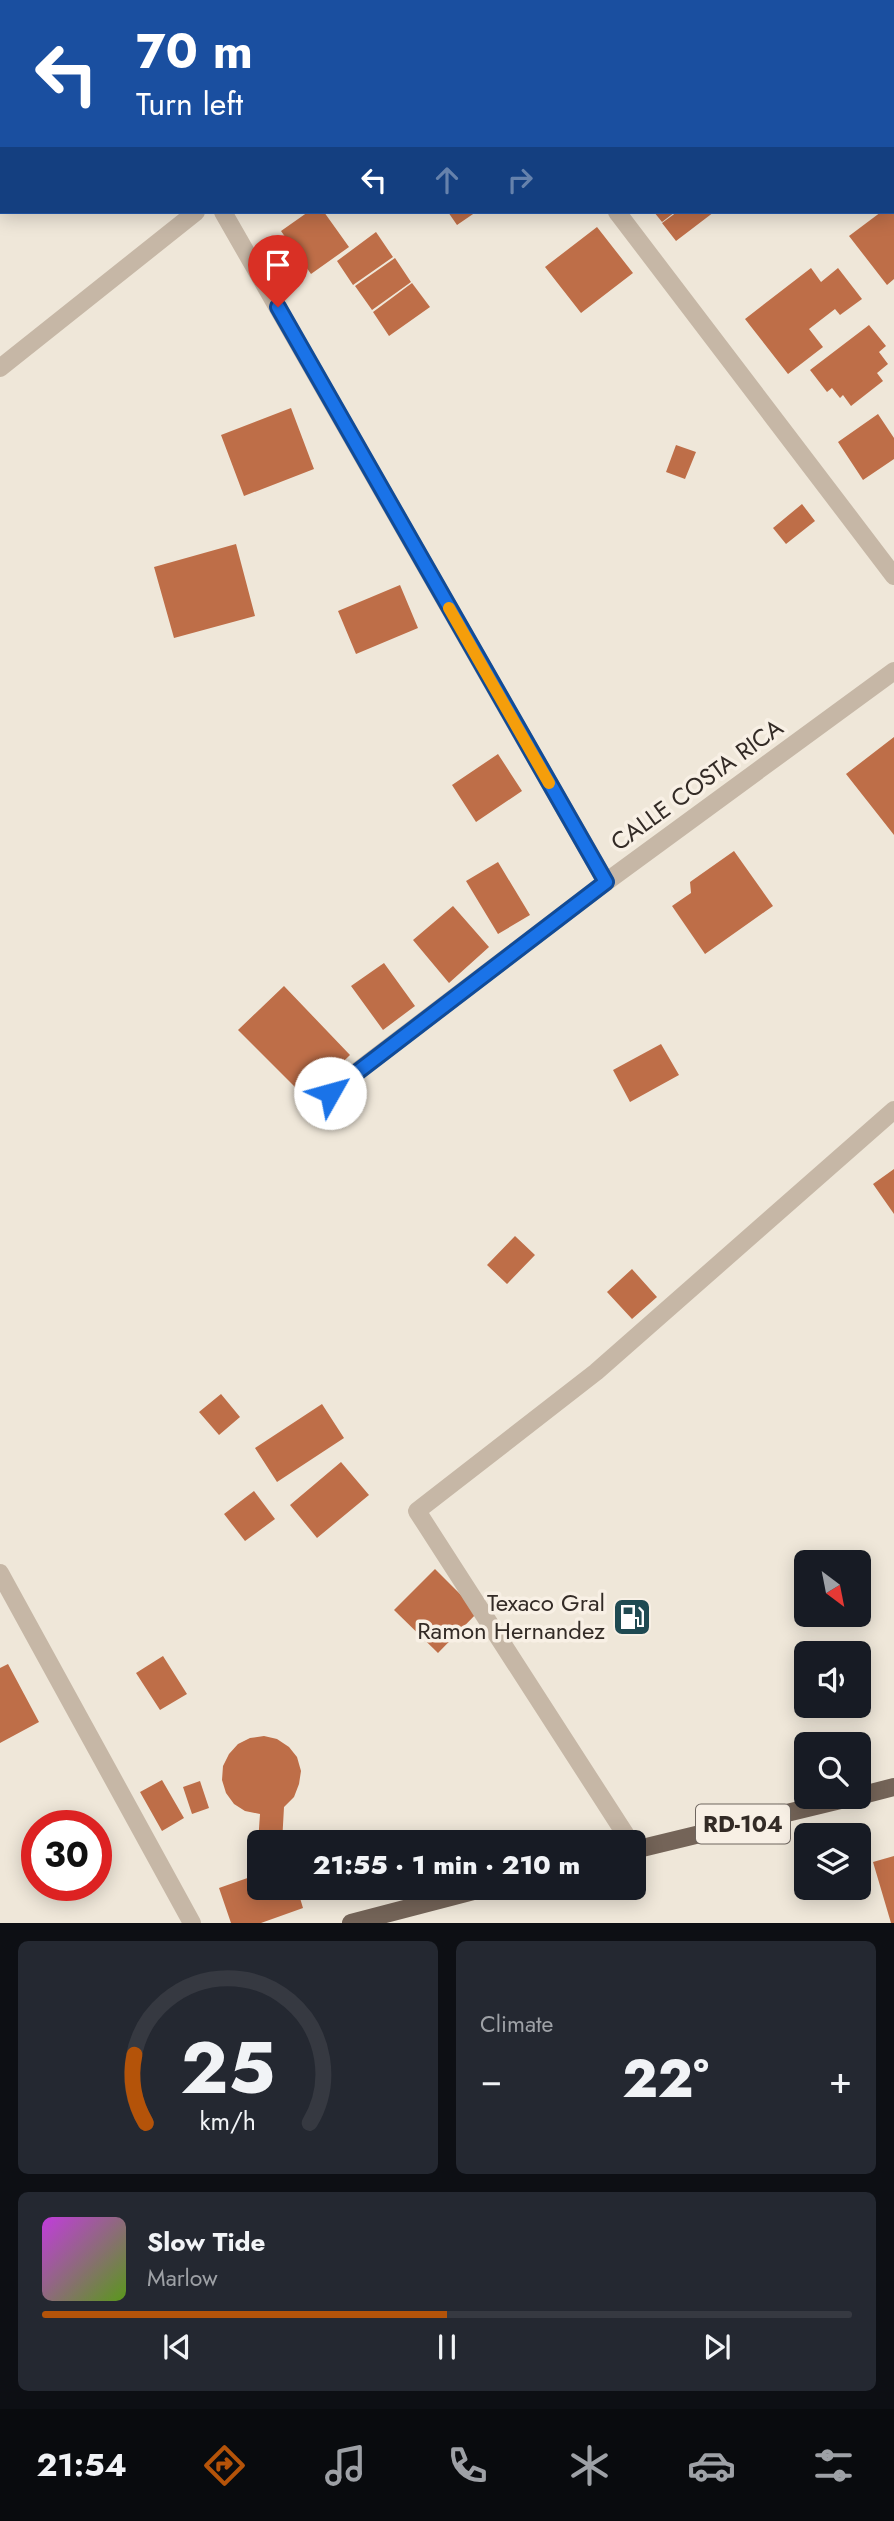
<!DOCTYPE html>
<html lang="en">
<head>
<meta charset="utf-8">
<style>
  :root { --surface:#171b24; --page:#242831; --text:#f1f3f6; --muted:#9ea1a6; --line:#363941; --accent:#b45309 }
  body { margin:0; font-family:Jost,sans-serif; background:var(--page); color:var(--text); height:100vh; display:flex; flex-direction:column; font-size:26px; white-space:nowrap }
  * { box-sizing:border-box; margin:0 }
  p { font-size:23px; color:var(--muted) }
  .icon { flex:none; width:38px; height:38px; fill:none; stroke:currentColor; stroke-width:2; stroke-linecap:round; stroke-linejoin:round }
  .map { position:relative; height:1923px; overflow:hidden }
  .sheet { display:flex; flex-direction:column; gap:18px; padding:18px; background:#0d0f14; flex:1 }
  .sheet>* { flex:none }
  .top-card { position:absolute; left:0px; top:0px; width:894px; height:214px; box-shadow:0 4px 18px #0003; background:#1a4fa0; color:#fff; overflow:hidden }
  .needle { width:46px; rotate:148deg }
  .buttons { position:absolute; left:794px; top:1550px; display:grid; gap:14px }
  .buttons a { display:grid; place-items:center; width:77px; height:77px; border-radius:10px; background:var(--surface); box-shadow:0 4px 18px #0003; font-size:35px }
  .speed { position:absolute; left:21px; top:1810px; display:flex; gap:14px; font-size:35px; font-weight:700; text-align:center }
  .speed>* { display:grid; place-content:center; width:91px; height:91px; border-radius:50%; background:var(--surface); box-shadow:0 4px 18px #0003; line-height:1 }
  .speed .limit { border:10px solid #d22; background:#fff; color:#111 }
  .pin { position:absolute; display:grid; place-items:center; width:60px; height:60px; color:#fff; margin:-72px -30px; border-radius:50% 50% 50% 0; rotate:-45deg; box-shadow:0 0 7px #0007 }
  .pin .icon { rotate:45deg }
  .me { position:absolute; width:77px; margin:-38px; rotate:52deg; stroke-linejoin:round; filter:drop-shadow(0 0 5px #0008) }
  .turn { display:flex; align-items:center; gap:24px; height:147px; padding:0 21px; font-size:32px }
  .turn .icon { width:91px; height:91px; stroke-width:2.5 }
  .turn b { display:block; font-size:49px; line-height:60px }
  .lanes { display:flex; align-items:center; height:66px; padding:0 21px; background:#0003; justify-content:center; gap:35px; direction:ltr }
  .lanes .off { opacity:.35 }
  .big { font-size:52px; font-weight:800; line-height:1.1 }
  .sheet .tile { flex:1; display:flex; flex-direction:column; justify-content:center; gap:10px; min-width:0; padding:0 24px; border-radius:10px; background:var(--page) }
  .sheet .dial { align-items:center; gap:0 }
  .dial svg { height:182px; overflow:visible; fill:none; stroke:var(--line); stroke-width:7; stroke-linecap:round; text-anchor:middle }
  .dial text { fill:var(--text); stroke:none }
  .song { display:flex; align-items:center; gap:21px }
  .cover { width:84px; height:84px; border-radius:10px; background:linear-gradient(135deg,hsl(290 70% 55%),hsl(90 70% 35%)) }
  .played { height:7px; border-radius:4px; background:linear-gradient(90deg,var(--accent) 50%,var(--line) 50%) }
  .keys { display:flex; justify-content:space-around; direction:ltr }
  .heat { display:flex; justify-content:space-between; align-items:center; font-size:38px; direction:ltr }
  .sheet .tiles { flex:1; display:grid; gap:18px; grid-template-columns:1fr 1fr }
  .tile:last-child { grid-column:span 2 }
  .trip { position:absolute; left:247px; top:1830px; width:399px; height:70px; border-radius:10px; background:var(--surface); box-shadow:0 4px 18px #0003; font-weight:800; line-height:70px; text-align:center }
  .menu { display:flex; height:112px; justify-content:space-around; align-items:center; background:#090b0e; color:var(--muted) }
  .menu .icon { width:49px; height:49px }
  .menu .selected { color:var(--accent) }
  .menu b { font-size:32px; color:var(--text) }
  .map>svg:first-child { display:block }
  .building { fill:#be6e48 }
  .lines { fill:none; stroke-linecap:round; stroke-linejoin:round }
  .minor { stroke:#c6b7a6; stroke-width:18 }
  .primary { stroke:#746458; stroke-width:18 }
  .route-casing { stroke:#114b97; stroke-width:18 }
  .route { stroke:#1a73e8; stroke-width:12 }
  .slow { stroke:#f59e0b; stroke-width:12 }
  .labels { text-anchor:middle; stroke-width:7; stroke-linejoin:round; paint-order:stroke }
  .shield { fill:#f8f0e5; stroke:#6e665f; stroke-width:2 }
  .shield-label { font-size:23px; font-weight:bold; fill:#332b26 }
  .street-label { font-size:24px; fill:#332b26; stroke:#f8f0e5 }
  .poi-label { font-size:24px; fill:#332b26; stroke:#f8f0e5; text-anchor:end }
</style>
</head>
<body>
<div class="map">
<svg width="894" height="1923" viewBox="0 0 894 1923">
  <rect width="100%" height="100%" fill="#efe7d9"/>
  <!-- building -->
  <path class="building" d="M308,212H324L349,247L311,274L281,231Z
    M448,212H476L457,225Z
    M654,212H675L662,222Z
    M677,212H714L676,241L662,223Z
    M881,212H894V279L887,285L849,236Z
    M597,227L633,273L581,313L545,267Z
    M376,232L393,257L353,285L337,261Z
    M395,258L411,282L372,310L355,286Z
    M811,268L821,282L838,268L862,299L840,315L835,309L809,329L823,347L788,374L745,319Z
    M412,283L430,307L389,336L373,312Z
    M869,325L886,346L879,352L888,364L877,373L883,381L851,406L843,395L840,398L832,388L827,392L810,370Z
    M291,408L314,469L244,496L221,435Z
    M878,414L894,438V459L863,480L838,442Z
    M676,445L696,452L685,479L666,472Z
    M802,504L815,521L786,544L773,528Z
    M236,544L255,616L174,638L154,567Z
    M400,585L418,628L356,654L338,611Z
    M894,737V835L846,774Z
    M498,754L522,791L476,822L452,785Z
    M734,851L773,906L705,954L672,906L691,893L690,882Z
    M498,862L530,915L498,934L466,881Z
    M453,906L489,947L449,983L413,940Z
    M384,963L415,1006L383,1030L351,986Z
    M284,986L350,1055L306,1098L238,1030Z
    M661,1044L679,1075L630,1102L613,1070Z
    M894,1169V1214L873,1184Z
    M515,1236L535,1255L507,1284L487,1265Z
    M632,1269L657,1297L632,1319L607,1292Z
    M221,1394L240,1417L219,1435L199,1412Z
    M322,1404L344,1438L277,1482L255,1448Z
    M341,1462L369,1495L317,1538L290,1505Z
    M254,1491L275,1519L245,1541L224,1514Z
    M435,1569L478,1612L438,1653L394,1610Z
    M163,1656L187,1694L160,1710L136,1673Z
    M8,1664L39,1722L0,1743V1668Z
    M264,1736L277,1739L289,1747L297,1757L301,1771L299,1784L294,1797L284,1807L282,1843H258L260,1814L245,1811L234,1804L226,1793L222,1780L223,1766L229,1754L238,1744L250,1738Z
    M162,1780L184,1818L162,1831L140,1792Z
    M200,1781L209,1808L192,1814L183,1787Z
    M894,1856V1923H891L873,1862Z
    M259,1874V1888H297L303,1908L261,1923H231L219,1888Z"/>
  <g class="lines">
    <!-- minor -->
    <path class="minor" d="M84,0L85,2
      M471,2L473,0
      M223,212L606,882
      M617,212L894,576
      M0,368L196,212
      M330,1092L606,882L894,671
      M0,1573L192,1923
      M631,1843L417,1511L596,1372L894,1110"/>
    <!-- primary -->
    <path class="primary" d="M859,1796L894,1787
      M634,1850L853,1797
      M351,1923L485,1888"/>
  </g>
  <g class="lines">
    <defs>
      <path id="route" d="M278,307L606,882L330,1093"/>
    </defs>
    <!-- route casing -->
    <use href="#route" class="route-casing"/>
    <!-- route -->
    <use href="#route" class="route"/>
    <!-- slow -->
    <path class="slow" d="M449,608L549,783"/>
  </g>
  <!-- icons -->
  <defs>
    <symbol id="fuel-square" viewBox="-11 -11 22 22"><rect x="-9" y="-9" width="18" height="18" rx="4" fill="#1f4a52" stroke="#f8f0e5"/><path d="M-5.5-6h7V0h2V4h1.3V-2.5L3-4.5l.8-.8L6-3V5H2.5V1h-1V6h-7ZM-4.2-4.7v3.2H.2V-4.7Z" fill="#fff"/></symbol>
  </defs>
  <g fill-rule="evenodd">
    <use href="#fuel-square" x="610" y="1595" width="44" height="44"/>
  </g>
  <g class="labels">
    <!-- shield labels -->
    <rect class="shield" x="696" y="1804.5" width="94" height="39" rx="5"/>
    <g class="shield-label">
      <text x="743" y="1832">RD-104</text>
    </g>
    <!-- street labels -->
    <g class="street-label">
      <text transform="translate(697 785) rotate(-36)" y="8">CALLE COSTA RICA</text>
    </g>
    <!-- poi labels -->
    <g class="poi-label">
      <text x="605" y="1611">Texaco Gral<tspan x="605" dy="28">Ramon Hernandez</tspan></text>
    </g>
  </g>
</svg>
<div class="buttons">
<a><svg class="needle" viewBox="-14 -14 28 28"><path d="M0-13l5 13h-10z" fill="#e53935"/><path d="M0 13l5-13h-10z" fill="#9ea1a6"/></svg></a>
<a><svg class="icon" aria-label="sound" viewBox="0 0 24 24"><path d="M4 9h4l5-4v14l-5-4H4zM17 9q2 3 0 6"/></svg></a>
<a><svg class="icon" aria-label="search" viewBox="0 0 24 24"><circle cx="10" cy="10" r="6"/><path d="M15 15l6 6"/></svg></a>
<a><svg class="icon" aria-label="layers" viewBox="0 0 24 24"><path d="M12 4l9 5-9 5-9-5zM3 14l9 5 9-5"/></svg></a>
</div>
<div class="speed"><div class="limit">30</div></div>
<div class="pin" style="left:278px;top:307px;background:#d93025"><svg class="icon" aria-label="arrive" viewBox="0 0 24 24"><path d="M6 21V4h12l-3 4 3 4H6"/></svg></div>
<svg class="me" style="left:330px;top:1093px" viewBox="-20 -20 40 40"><circle r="19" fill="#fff"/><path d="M0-13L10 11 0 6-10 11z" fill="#1a73e8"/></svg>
<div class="trip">21:55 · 1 min · 210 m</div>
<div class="top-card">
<div class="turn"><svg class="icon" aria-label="left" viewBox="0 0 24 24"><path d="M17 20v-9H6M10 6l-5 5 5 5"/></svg><div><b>70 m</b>Turn left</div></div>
<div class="lanes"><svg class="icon" aria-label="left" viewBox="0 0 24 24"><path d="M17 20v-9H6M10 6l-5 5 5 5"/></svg><svg class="icon off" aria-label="ahead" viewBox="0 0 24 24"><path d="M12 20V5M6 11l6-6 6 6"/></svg><svg class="icon off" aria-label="right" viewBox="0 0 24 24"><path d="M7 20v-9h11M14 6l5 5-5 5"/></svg></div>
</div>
</div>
<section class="sheet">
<div class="tiles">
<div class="tile dial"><svg viewBox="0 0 100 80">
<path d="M14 69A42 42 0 1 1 86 69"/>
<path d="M14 69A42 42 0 0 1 9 39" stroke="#b45309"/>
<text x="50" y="56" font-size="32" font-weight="700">25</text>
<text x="50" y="72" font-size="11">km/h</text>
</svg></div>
<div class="tile"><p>Climate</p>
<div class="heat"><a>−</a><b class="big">22°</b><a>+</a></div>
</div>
<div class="tile">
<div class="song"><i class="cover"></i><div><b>Slow Tide</b><p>Marlow</p></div></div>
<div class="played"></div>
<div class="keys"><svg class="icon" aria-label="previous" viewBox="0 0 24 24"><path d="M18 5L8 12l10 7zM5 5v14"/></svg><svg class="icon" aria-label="pause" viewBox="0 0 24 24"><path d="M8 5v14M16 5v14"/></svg><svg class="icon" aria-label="next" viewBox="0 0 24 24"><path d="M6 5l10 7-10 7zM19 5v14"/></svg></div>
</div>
</div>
</section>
<nav class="menu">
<b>21:54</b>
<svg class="icon selected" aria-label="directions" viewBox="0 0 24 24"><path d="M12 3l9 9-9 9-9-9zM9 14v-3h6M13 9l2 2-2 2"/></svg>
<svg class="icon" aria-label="music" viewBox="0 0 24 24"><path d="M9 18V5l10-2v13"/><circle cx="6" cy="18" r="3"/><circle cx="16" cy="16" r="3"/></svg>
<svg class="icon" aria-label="phone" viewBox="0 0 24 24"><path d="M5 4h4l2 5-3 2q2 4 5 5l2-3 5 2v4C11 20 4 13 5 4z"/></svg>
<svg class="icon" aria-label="climate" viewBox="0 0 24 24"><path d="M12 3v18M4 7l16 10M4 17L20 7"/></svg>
<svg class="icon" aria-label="car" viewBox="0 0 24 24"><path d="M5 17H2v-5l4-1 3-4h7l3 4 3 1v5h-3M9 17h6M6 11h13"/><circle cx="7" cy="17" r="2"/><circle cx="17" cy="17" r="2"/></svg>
<svg class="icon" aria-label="filters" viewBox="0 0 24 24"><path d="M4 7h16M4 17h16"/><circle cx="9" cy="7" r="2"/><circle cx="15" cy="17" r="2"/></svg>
</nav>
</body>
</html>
